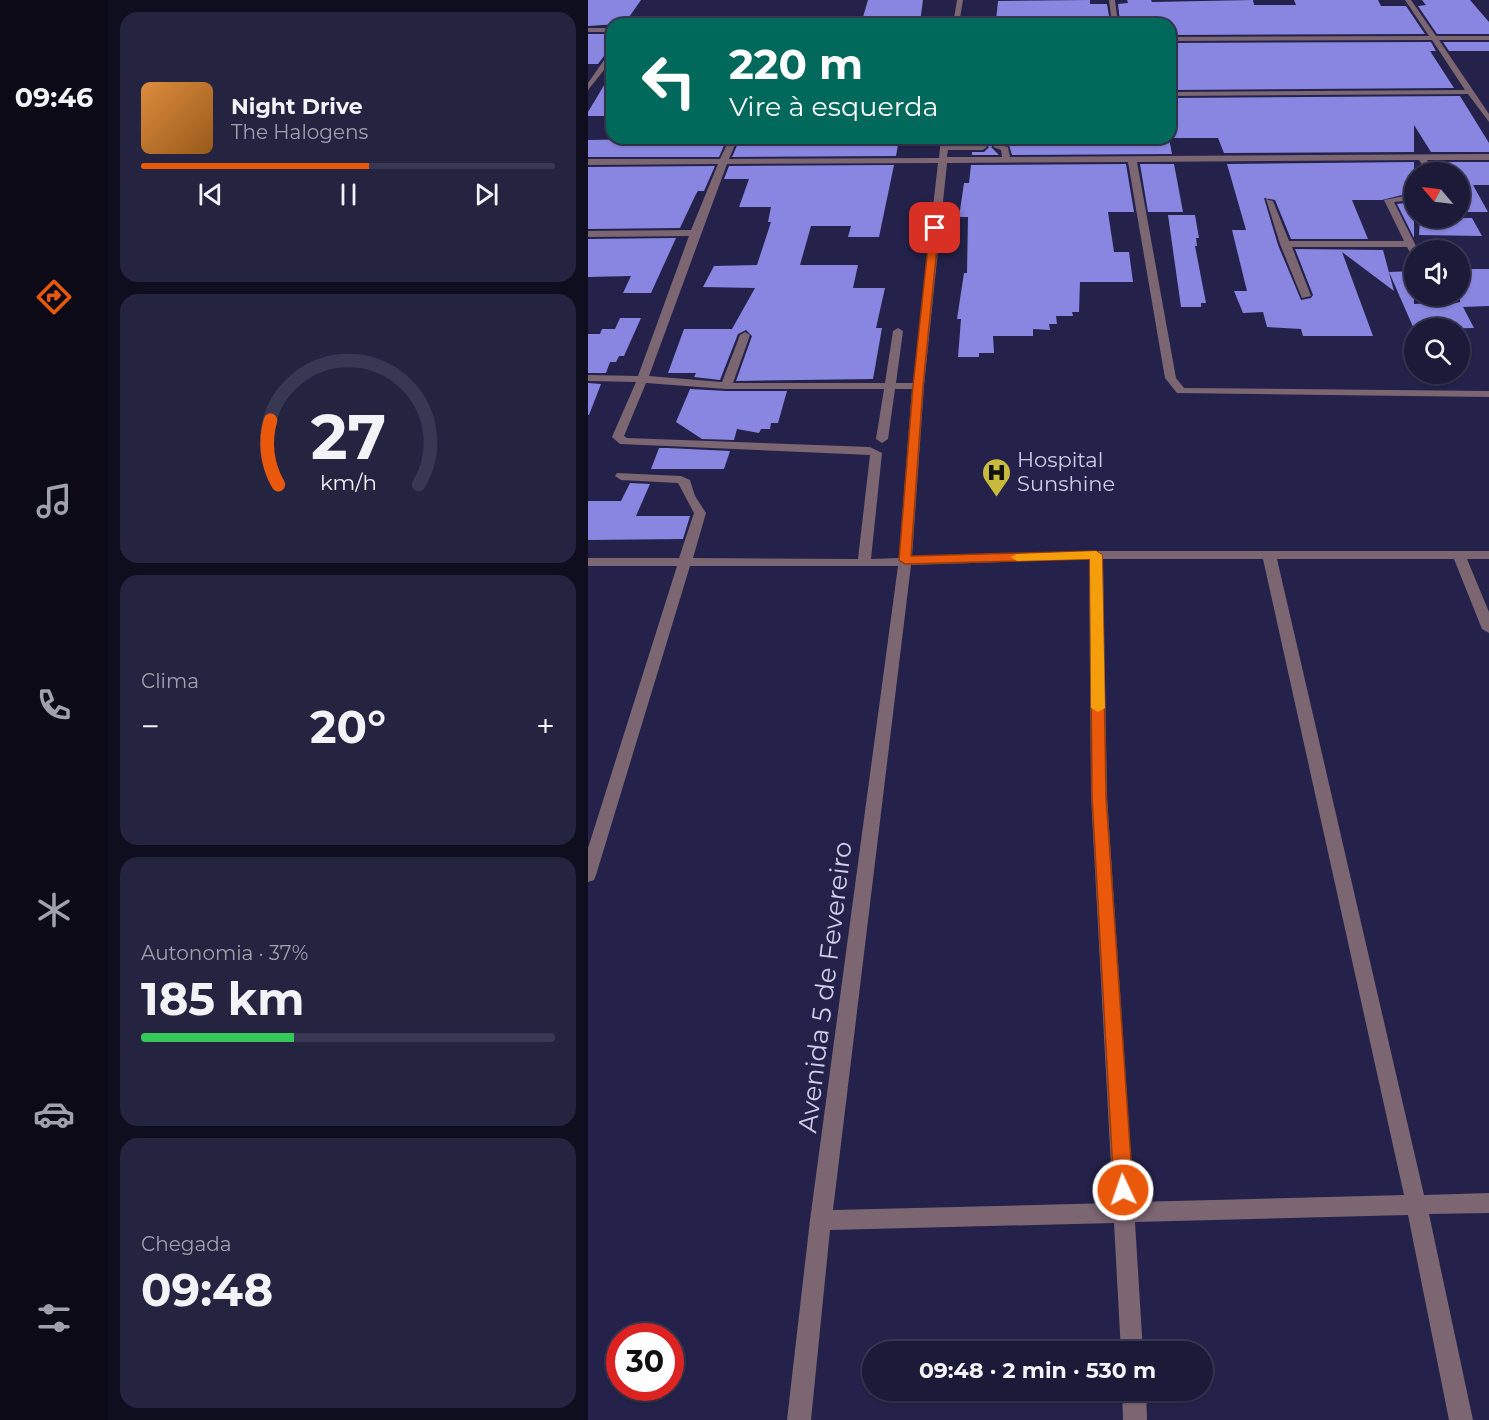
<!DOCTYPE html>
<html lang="pt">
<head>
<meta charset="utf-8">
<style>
  :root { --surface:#1b1a38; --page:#242340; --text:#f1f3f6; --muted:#a0a1ae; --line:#393853; --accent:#ea580c }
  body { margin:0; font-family:Montserrat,sans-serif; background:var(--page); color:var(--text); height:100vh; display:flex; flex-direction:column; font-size:22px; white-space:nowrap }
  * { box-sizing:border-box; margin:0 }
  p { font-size:20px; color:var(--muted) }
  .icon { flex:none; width:33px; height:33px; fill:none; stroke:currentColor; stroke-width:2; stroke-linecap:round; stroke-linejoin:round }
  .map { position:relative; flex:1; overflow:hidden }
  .drawer { display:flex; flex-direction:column; gap:12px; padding:12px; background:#0f0e1f; width:480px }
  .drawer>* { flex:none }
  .top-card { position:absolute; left:18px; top:18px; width:570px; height:126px; border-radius:18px; box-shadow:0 2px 4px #0004,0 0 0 2px var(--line); background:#00695c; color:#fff; overflow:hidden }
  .needle { width:39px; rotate:298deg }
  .buttons { position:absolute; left:816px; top:162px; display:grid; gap:12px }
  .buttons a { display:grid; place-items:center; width:66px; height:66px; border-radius:50%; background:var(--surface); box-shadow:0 2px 4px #0004,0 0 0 2px var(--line); font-size:30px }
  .speed { position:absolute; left:18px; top:1323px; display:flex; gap:12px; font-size:30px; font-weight:700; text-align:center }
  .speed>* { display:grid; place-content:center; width:78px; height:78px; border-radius:50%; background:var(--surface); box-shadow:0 2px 4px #0004,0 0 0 2px var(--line); line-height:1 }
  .speed .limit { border:9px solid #d22; background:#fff; color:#111 }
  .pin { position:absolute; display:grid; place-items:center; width:51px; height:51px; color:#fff; margin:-26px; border-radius:12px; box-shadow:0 3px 9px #0006 }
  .me { position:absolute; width:66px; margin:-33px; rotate:357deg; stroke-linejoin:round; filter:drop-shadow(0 0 4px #0008) }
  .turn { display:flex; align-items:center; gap:21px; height:126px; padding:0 24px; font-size:27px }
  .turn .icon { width:78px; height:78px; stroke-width:2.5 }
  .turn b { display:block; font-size:42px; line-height:51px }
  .big { font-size:45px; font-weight:700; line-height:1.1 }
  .drawer .widget { flex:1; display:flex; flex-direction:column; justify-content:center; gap:9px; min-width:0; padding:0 21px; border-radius:18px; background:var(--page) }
  .drawer .dial { align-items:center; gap:0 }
  .dial svg { height:156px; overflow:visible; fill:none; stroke:var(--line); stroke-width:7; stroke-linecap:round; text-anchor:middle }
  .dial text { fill:var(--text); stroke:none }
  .song { display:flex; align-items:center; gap:18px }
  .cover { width:72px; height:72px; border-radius:9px; background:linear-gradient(135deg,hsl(30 70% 55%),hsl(30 70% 35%)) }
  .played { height:6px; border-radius:3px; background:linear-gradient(90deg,var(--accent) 55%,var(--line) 55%) }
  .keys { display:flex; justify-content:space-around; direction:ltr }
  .heat { display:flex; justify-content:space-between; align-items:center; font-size:33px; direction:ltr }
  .charge { height:9px; border-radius:4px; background:linear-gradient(90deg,#34c759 37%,var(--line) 0) }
  .trip { position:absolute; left:274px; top:1341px; width:351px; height:60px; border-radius:30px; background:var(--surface); box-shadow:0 2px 4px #0004,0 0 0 2px var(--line); font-weight:700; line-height:60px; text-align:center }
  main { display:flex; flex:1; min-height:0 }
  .tabs { display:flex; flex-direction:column; width:108px; justify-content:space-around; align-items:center; background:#0b0a16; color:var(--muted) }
  .tabs .icon { width:42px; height:42px }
  .tabs .selected { color:var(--accent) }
  .tabs b { font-size:27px; color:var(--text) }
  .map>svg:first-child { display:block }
  .building { fill:#8886e0 }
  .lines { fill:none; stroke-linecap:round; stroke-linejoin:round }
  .minor { fill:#7b6672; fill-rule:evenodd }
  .route { fill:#ea580c; stroke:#983908; stroke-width:1.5 }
  .slow { fill:#f59e0b }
  .labels { text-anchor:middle; stroke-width:6; stroke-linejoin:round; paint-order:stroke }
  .poi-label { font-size:21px; fill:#cdcfe8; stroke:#24224a; text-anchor:start }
  .near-street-label { font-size:26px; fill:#cdcfe8; stroke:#24224a }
</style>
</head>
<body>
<main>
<nav class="tabs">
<b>09:46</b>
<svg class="icon selected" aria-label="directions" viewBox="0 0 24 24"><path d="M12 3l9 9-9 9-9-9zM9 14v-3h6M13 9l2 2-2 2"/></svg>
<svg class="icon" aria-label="music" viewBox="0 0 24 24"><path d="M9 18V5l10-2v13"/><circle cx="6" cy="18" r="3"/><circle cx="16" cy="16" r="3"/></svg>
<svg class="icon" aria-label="phone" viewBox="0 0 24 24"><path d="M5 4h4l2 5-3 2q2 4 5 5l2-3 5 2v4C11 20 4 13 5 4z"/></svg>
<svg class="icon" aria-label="climate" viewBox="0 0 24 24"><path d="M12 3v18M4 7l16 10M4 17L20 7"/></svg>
<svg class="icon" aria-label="car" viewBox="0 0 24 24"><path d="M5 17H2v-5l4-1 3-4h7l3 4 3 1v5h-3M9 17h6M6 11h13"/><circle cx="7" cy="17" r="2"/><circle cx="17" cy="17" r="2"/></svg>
<svg class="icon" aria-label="filters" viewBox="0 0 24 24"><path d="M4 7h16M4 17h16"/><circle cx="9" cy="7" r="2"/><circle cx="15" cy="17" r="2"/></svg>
</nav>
<section class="drawer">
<div class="widget">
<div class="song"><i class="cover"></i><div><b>Night Drive</b><p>The Halogens</p></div></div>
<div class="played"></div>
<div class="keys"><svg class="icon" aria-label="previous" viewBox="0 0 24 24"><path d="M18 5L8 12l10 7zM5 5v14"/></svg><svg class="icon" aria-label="pause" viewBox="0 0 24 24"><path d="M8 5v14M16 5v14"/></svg><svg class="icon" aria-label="next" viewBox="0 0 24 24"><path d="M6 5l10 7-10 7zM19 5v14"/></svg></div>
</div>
<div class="widget dial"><svg viewBox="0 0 100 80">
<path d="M14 69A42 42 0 1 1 86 69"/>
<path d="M14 69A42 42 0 0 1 10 36" stroke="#ea580c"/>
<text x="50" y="56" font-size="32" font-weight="700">27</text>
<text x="50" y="72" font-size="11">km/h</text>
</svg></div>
<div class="widget"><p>Clima</p>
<div class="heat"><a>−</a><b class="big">20°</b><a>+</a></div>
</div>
<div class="widget"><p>Autonomia · 37%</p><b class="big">185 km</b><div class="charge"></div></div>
<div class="widget"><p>Chegada</p><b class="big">09:48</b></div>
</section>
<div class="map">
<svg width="901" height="1420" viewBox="0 0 901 1420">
  <rect width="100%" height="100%" fill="#24224a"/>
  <!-- building -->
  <path class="building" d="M0,0H53L39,20H34L31,24L0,26Z
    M280,0H335L332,22L273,24Z
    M502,0V4H519L522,22L413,23V21H408L410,1Z
    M539,0H563L564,2L665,0L666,5H708L706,0H790L793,6H818L837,34L582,35V24L532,22L530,4L540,3Z
    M834,0H882L901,22V34H849L830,6L838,5Z
    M0,34H24V51L19,52L10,64H0Z
    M843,42L848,51H842L866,88L582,90V43Z
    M855,42H901V51H861Z
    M24,72V116H0V112Z
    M872,96L901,143V152H843L826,125V152L636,153L630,138H582V98Z
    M133,138L132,141H138L131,157H0V140Z
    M230,138L311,139L308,156L144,157L151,141L221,142L229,141Z
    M385,138H581L584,154L424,155L421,145L410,142L403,147L411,155H384V152H396L401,147L395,142H385Z
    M826,162V192L794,200H764L780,239H703L687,200L676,198L690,245L713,300L723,298L725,295L707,249L795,250L806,291L754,252L785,336H715L713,329L679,327L675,312L655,313L646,291H659L644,230H658L639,164Z
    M849,162H901V185H885L900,212H872V172H855Z
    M538,164L546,212H520L526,252H541L545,282H492L491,312H484L485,316H468L469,324H461L462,330L445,329V336H405L406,353H391V357H370L373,319H369L376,273H379L380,217H371L376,183H381L383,165Z
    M552,164H586L595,212H560Z
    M306,165L291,237H260L263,226H223L212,265H270L265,288H297L288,328H294L285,379L148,381L164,336L158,330L150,334L132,380L106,377L108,373H80L96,329H144L167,288L115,287L126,266L169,265L183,222H180L183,207H151L161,179H136L141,166Z
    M127,166L116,191H110L108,194L92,228L0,229V167Z
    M826,202V238L809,204Z
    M580,215H607L611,238H608L609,246H607L618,303H613V307H593Z
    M832,218H884L894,236L831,235Z
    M88,238L63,293H35L43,276L0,277V239Z
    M879,269H901V306L875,307L886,328L826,329L801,272L826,271V304L847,303L851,307L872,302V273H880Z
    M32,318H53L36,356H31L28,362H22L18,373H0V334H12L14,329H27Z
    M0,383L13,384L1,415H0Z
    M102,389L138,391H199L190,423H183L182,429H173L171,433L149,429L146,440L114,439L88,422Z
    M71,448H79L142,451L136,469H63Z
    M42,483L62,484L48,516H102L95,539L0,540V501H33Z"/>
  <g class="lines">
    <!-- minor -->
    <path class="minor" d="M369,0H375L371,24H365Z
      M521,0H527L530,24H524Z
      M817,0H823L848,36H901V40H851L901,114V122L880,94L582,96V92L877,90L844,40L582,41V37L841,36Z
      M81,17L187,18L202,24L81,21L47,24Z
      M0,28H24V32H0Z
      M21,53H24V60L0,90V83Z
      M142,138H150L141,159L351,158L353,138H361L360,144H395L399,147L395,150H360L359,157H414L413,150L405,147L409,144L420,147L422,157L901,154V160H839L847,172H839L831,160L549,162L588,378L596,388L901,391V397L589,393L577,378L540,162L359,163L336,386L324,557L508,551H901V559H879L901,612V633L894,629L866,559H689L836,1195L901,1193V1213L841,1214L885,1420H861L820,1215L547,1222L555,1352H533L526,1223L242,1230L223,1420H199L222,1220L310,566H102L8,875L6,880L0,882V848L89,566H0V558H91L106,513L90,483L33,480L27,476L29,473L93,476L102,480L107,496L118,513L105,558L270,559L282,455L32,444L24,437L48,382L0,381V375L50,376L101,236L0,237V231L103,230L130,164L0,165V159H132ZM350,163L325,383H308L315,331L310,328L305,331L297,383H145L162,335L157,332L152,335L134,382L61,376L139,164ZM58,383L138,389H296L288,439L294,443L300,439L307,389H324L311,558L283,559L294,453L282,447L39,438L36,436ZM501,559L503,796L525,1203L245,1210L323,565ZM515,559H675L816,1195L546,1202L519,796Z
      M826,194V200L806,202L830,250H826V255L823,254L819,247H704L723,296L714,298L692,244L678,199L685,201L701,241H816L796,200Z
      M845,296H855L860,303L851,305Z
      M534,1390H558L559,1420H535Z"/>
  </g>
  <!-- route -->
  <path class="route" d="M347,225L351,228L335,386L323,556L508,551L514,555L518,796L545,1190L542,1196L535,1198L529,1196L526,1190L504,796L502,559L317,564L311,560L325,386L342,228Z"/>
  <!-- slow -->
  <path class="slow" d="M508,551L514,555L517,708L510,712L503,708L502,559L429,561L423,557L429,554Z"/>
  <!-- icons -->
  <defs>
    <symbol id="hospital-pin" viewBox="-11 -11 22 30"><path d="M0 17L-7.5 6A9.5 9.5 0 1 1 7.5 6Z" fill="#c8bb3b" stroke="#24224a"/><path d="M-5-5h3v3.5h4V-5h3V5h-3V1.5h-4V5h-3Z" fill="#111"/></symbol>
  </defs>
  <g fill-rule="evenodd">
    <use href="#hospital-pin" x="392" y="456" width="33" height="45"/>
  </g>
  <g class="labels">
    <!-- poi labels -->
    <g class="poi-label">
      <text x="429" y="467">Hospital<tspan x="429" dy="24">Sunshine</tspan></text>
    </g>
    <!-- near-street labels -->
    <g class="near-street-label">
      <text transform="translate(237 987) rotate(-83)" y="9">Avenida 5 de Fevereiro</text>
    </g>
  </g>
</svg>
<div class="buttons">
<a><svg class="needle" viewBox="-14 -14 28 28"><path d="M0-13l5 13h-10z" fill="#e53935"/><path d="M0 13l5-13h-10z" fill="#a0a1ae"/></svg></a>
<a><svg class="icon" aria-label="sound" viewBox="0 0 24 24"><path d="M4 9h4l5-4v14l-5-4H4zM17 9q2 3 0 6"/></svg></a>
<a><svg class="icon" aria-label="search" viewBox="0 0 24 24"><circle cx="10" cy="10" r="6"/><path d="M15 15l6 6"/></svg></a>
</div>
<div class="speed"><div class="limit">30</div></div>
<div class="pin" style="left:347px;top:228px;background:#d93025"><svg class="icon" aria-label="arrive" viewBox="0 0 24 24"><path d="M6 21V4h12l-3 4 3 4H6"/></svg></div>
<svg class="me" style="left:535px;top:1190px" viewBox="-20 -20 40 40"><circle r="17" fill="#ea580c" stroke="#fff" stroke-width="3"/><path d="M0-11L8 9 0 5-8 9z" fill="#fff"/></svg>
<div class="trip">09:48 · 2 min · 530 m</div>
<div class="top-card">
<div class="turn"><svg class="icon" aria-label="left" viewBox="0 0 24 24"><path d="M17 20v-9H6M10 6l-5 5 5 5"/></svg><div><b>220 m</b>Vire à esquerda</div></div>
</div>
</div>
</main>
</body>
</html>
